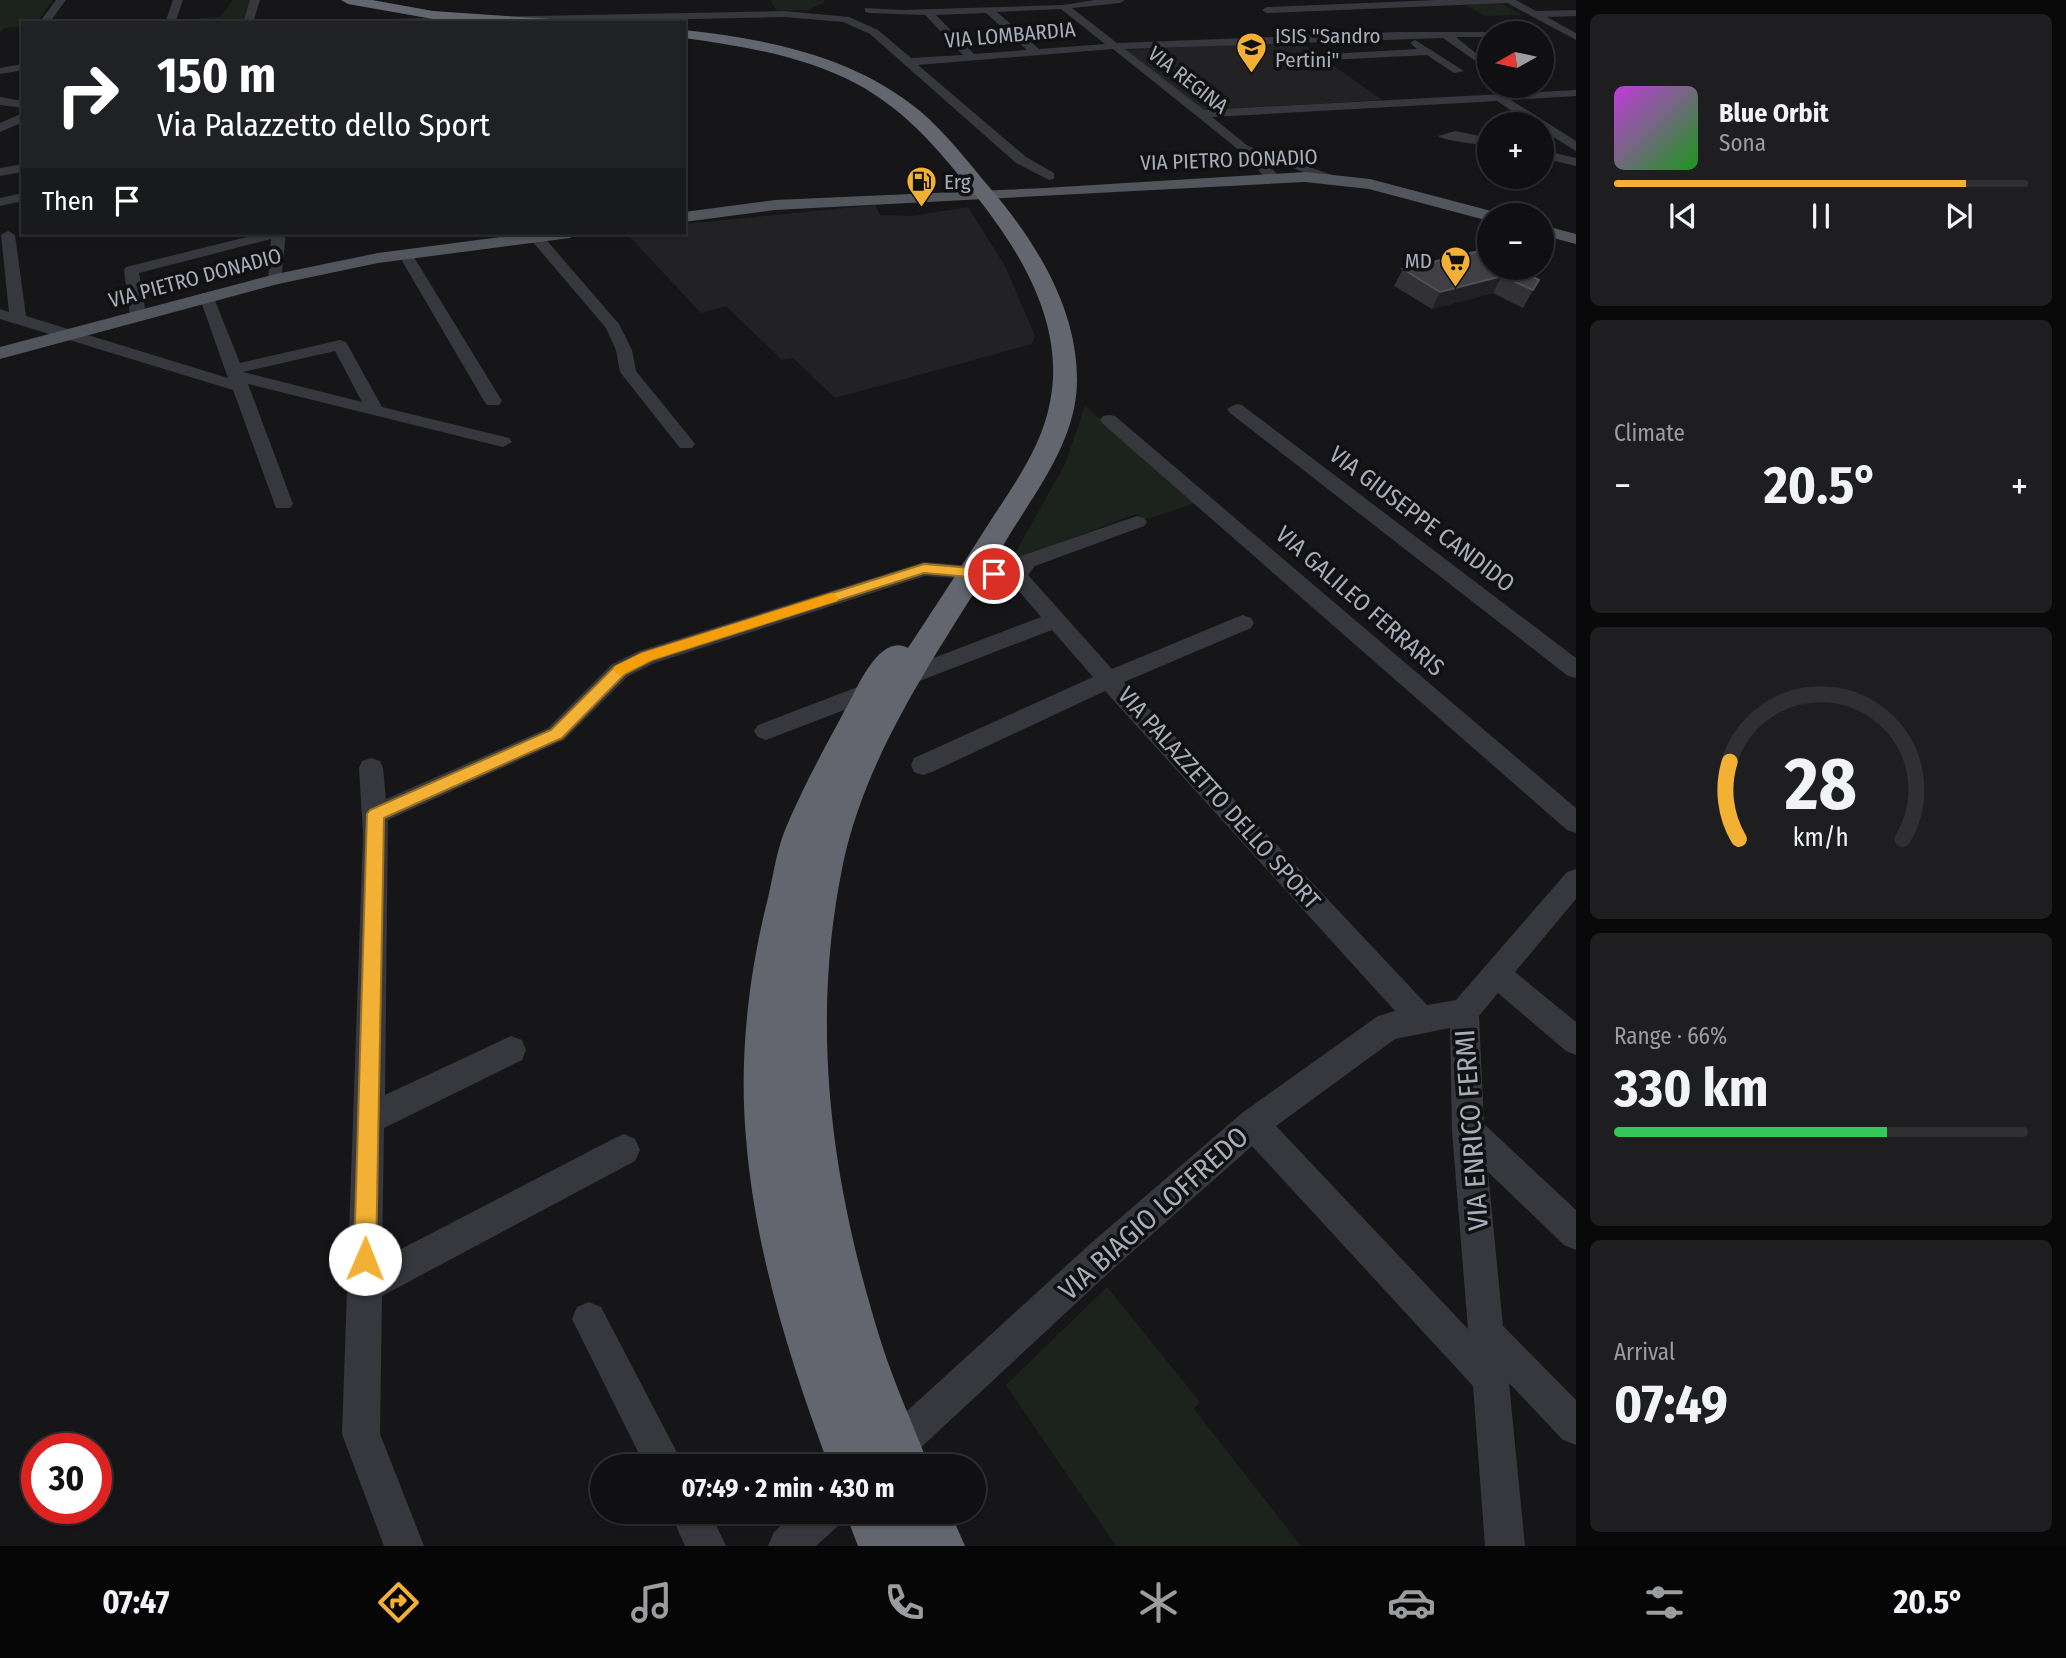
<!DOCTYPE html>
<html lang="en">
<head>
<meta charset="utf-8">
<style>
  :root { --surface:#101012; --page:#1e1e20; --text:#f1f3f6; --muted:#9c9d9f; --line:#303032; --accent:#f2b134 }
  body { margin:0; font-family:"Fira Sans Condensed",sans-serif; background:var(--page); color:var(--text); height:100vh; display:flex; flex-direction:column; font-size:26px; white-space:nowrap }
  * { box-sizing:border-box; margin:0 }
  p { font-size:23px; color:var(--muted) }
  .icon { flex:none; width:38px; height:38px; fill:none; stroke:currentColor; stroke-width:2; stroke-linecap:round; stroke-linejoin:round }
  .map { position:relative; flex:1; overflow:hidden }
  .drawer { display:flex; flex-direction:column; gap:14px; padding:14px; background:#09090a; width:490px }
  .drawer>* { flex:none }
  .guide { position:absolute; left:21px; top:21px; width:665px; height:214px; border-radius:0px; box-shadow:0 2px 5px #0004,0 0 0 2px var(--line); background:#202124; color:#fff; overflow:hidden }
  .needle { width:46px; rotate:261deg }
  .controls { position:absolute; left:1477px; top:21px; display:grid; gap:14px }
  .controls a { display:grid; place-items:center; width:77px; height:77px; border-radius:50%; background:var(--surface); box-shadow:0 2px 5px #0004,0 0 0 2px var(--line); font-size:35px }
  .speed { position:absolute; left:21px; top:1433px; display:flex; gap:14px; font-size:35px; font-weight:700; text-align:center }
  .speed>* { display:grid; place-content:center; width:91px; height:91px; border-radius:50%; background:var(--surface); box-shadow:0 2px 5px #0004,0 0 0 2px var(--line); line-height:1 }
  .speed .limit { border:10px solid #d22; background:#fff; color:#111 }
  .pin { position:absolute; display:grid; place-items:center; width:60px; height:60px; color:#fff; margin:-30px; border:4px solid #fff; border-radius:50%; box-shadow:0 2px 7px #0007 }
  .me { position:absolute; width:77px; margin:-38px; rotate:1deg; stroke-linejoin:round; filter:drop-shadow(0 0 5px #0008) }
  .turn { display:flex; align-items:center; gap:24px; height:147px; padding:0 21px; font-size:32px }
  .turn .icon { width:91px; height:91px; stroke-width:2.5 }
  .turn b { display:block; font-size:49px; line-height:60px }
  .then { display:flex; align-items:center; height:66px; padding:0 21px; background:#0003; gap:14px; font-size:26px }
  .big { font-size:52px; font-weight:700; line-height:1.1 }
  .drawer .card { flex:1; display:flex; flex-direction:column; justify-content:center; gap:10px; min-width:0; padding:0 24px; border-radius:10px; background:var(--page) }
  .drawer .dial { align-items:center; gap:0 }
  .dial svg { height:182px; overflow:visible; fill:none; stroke:var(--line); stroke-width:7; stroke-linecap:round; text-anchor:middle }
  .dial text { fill:var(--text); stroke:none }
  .song { display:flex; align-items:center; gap:21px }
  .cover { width:84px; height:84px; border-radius:10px; background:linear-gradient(135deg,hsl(290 70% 55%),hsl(120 70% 35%)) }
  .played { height:7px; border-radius:4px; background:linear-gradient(90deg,var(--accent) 85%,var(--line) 85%) }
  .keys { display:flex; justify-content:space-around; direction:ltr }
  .heat { display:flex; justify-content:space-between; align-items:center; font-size:38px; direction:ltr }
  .charge { height:10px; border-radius:5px; background:linear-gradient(90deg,#34c759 66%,var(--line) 0) }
  .trip { position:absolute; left:590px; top:1454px; width:396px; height:70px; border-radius:35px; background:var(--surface); box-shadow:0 2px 5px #0004,0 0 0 2px var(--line); font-weight:700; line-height:70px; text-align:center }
  .tabs { display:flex; height:112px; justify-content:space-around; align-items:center; background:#060607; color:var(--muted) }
  .tabs .icon { width:49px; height:49px }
  .tabs .active { color:var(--accent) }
  .tabs b { font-size:32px; color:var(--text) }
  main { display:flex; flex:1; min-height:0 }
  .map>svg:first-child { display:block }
  .built { fill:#222225 }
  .green { fill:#1c231d }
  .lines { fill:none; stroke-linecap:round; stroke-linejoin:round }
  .minor { fill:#37383d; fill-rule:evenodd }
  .major { fill:#53555c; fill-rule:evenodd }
  .highway { fill:#63666e; fill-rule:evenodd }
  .wall { fill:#323236 }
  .shaded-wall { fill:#212124 }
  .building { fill:#3f3f44; stroke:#4f5156; stroke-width:2 }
  .route { fill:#f2b134; stroke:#9d7322; stroke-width:2 }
  .slow { fill:#f59e0b }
  .labels { text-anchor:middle; stroke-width:7; stroke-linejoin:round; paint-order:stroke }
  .far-street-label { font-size:21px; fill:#a8adb8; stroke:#111113 }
  .far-poi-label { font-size:21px; fill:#a8adb8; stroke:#111113; text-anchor:start }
  .street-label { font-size:24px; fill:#a8adb8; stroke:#111113 }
  .near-street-label { font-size:28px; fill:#a8adb8; stroke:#111113 }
</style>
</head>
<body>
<main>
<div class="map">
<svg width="1576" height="1546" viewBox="0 0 1576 1546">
  <rect width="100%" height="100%" fill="#161618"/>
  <!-- built -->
  <path class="built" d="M1299,41L1382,100L1200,110L1126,50Z
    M875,205L880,215L913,216L968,207L1005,266L1035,336L1032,344L835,398L793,358L782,360L726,306L701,313L626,233H684V224Z"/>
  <!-- green -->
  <path class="green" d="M0,0H53L36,23H23V27L4,28L0,33Z
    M233,0H251L245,23H199L200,18L220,17Z
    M770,0H824L825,2L809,10L777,11Z
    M1501,3L1522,15L1485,16L1465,5Z
    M1085,406L1196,503L1144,520L1136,514L1019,558L1013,557L1066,462Z
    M1107,1287L1200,1402L1194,1409L1301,1546H1116L1006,1385Z"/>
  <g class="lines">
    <!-- minor -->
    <path class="minor" d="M56,0H66L49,23H39Z
      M173,0H183L175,23H165Z
      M250,0H260L253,23H243Z
      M1094,0H1125L1120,3L1072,8L1117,43L1398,32H1493L1489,37H1456L1478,55V59L1474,60L1443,38L1125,49L1204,110L1576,90V96L1511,100L1576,141V151L1542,130V124H1532L1497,101L1212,117L1248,146L1344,179L1342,182H1332L1259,156L1281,178L1274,182L1269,181L1234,146L1113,49L918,65L1026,157L1054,173V179L1049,180L1016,163L870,34L843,22L784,17L503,23H337L342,20L784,11L849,17L878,30L911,58L963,55L925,15L869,13L865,12V8L901,10L1063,5ZM1061,9L1105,44L1039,49L997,12ZM986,13L1027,50L974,54L936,15Z
      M1436,0H1516L1536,11L1576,10V16L1547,17L1576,33V40L1507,3L1267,13L1262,10L1267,7Z
      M1415,40L1464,71L1454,73L1427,55L1329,60L1324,57L1329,54L1417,49L1410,43Z
      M23,64V70L0,74V68Z
      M0,97L23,101V108L0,105Z
      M23,113V122L0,132V123Z
      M1455,131L1489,138V146C1478,144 1445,141 1438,136Z
      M1542,150L1576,158V166L1542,158Z
      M23,164V172L0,176V168Z
      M23,193V201L0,206V198Z
      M8,231L15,235L26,316L228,378L199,296L202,293H212L240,363L340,340L346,342L382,407L509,438L512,442L503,447L248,384L293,504L290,508H276L233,390L0,319V309L9,312L1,235ZM335,351L362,402L243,372Z
      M263,233H286L281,282L276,284L268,279L271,239L139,273L146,315L138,320L130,315L124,270L126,267Z
      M537,234L542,235L619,324L632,350L636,371L692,440L695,444L692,448H680L620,372L616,350L606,328L532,241V235Z
      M405,250L412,254L502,401L499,405H487L484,401L398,254Z
      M1236,404L1242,405L1576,658V678L1568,676L1230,413L1227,409Z
      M1109,415L1115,416L1576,808V833L1567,830L1103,424L1100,420L1103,416Z
      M1137,516L1144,518L1147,522L1144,526L1035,566L1028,575L1112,669L1235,618L1243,615L1251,618L1254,623L1251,628L1124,682L1427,1005L1456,1000L1567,872L1576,869V899L1515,972L1576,1022V1055L1566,1051L1498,993L1479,1016L1484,1124L1576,1210V1250L1564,1245L1488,1172L1503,1326L1576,1400V1445L1563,1440L1509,1383L1525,1546H1485L1473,1386L1252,1146L1114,1268L901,1466H855L861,1453L1090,1244L1242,1113L1378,1016L1395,1011L1105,691L932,772L923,775L914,772L911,765L914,758L1093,677L1052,630L774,737L766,740L758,737L754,731L758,725L1041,617L1011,582L925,576L655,663L628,676L564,740L388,820L385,1095L511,1036L522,1040L526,1050L522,1060L384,1128L382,1259L613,1139L624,1134L635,1139L640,1150L635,1161L382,1296L380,1434L424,1546H384L342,1434L363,834L359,768L362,761L371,758L380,761L383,768L386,799L548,728L612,664L639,651L924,562L1011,569L1021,556ZM1450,1028L1452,1131L1468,1329L1276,1126L1395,1039Z
      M589,1302L601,1307L684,1466H645L572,1319L577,1307Z
      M670,1512H710L726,1546H685Z
      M796,1512H843L838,1526L816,1546H768L774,1532Z"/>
    <!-- major -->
    <path class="major" d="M1305,172L1370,179L1495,212L1497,215H1489V221L1369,189L1305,182L775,210L684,222V212L775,200L1045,188Z
      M1542,225L1576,234V244L1542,235Z
      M532,233H579L570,238L378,263L278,284L0,359V347L276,274L378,253Z"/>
    <!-- highway -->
    <path class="highway" d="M341,0H372L433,11L550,19L557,23L433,19L348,4Z
      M684,30C767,39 854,56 920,111C946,133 968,162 990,188C1036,242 1078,309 1077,382C1076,441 1036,491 1007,539C946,642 868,745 843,864C809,1028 832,1187 882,1345C895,1386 914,1426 929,1466H829C790,1361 755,1251 746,1138C739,1060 748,978 767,902C773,878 776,852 785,830C804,784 829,740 852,697C862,677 883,634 908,648C936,605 964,563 991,520C1015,483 1042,446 1050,402C1067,319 1013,239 962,179C931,141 901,108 857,84C804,56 743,46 684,38Z
      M845,1512H950L965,1546H858Z"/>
  </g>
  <!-- wall -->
  <path class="wall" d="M1483,250L1533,290L1523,308L1493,293L1432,309L1394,286L1403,269Z"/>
  <!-- shaded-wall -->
  <path class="shaded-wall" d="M1502,276L1493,293L1432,309L1440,292Z"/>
  <!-- building -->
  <path class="building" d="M1483,250L1489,254V268H1516L1539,280L1533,290L1502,276L1440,292L1403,269Z"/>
  <!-- route -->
  <path class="route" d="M924,564L994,570L1000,574L994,579L924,573L652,660L625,674L562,738L384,818L376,1259L372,1267L365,1270L357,1267L354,1259L367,814L370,810L551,730L614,667L642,653Z"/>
  <!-- slow -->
  <path class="slow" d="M832,593L839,598L837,601L652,660L620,676L613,670L615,666L642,653Z"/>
  <!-- icons -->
  <defs>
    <symbol id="school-pin" viewBox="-11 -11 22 30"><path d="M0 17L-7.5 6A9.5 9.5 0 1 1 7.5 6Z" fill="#f2b134" stroke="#111113"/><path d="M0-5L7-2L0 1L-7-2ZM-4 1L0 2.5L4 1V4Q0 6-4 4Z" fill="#111"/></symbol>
    <symbol id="fuel-pin" viewBox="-11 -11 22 30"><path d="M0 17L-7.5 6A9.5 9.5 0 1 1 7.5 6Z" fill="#f2b134" stroke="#111113"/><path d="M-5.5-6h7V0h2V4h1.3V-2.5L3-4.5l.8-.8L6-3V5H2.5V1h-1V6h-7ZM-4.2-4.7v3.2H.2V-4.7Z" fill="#111"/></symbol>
    <symbol id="supermarket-pin" viewBox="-11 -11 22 30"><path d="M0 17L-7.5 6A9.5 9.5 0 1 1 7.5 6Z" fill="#f2b134" stroke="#111113"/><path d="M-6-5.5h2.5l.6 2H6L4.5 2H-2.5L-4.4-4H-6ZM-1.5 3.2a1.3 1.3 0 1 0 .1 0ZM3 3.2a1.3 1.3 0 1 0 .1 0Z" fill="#111"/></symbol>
  </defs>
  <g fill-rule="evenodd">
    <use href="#school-pin" x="1234" y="30" width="35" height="47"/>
    <use href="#fuel-pin" x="904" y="164" width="35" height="47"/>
    <use href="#supermarket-pin" x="1438" y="244" width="35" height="47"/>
  </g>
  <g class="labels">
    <!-- far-street labels -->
    <g class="far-street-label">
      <text transform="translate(1010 35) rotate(-5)" y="7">VIA LOMBARDIA</text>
      <text transform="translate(1188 80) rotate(38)" y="7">VIA REGINA</text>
      <text transform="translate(1229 160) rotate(-2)" y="7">VIA PIETRO DONADIO</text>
      <text transform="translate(195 278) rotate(-15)" y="7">VIA PIETRO DONADIO</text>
    </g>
    <!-- far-poi labels -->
    <g class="far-poi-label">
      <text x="1275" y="43">ISIS "Sandro<tspan x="1275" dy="24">Pertini"</tspan></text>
      <text x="944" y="189">Erg</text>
      <text x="1432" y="268" text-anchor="end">MD</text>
    </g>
    <!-- street labels -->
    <g class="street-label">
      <text transform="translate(1422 519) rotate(37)" y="8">VIA GIUSEPPE CANDIDO</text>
      <text transform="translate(1360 601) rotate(41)" y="8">VIA GALILEO FERRARIS</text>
      <text transform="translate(1219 798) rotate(48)" y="8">VIA PALAZZETTO DELLO SPORT</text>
    </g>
    <!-- near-street labels -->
    <g class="near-street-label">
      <text transform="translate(1471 1130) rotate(-94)" y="10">VIA ENRICO FERMI</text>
      <text transform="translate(1153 1213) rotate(-42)" y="10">VIA BIAGIO LOFFREDO</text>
    </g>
  </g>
</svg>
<div class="controls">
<a><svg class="needle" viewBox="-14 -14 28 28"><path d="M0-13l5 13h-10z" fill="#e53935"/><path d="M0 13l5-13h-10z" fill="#9c9d9f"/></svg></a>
<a>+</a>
<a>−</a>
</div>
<div class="speed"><div class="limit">30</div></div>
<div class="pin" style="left:994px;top:574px;background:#d93025"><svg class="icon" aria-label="arrive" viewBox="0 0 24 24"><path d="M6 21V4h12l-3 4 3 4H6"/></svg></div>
<svg class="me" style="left:365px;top:1259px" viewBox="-20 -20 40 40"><circle r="19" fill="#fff"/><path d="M0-13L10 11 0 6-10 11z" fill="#f2b134"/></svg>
<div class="trip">07:49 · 2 min · 430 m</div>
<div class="guide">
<div class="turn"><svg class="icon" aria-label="right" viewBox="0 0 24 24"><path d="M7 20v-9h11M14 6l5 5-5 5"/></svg><div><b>150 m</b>Via Palazzetto dello Sport</div></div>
<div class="then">Then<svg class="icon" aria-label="arrive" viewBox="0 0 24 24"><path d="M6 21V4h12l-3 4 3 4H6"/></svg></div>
</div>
</div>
<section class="drawer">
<div class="card">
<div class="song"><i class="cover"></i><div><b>Blue Orbit</b><p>Sona</p></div></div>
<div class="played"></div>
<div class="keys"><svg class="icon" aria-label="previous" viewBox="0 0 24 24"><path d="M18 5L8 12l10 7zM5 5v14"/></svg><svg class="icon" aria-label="pause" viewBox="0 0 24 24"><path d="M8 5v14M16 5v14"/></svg><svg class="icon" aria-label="next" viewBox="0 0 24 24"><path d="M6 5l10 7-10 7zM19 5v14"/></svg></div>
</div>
<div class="card"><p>Climate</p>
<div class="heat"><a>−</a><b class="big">20.5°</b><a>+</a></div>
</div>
<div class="card dial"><svg viewBox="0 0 100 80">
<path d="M14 69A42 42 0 1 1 86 69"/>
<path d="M14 69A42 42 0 0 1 10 35" stroke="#f2b134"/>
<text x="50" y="56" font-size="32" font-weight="700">28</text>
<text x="50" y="72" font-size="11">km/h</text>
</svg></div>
<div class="card"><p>Range · 66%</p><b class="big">330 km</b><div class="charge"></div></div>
<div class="card"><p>Arrival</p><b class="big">07:49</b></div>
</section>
</main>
<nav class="tabs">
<b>07:47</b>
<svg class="icon active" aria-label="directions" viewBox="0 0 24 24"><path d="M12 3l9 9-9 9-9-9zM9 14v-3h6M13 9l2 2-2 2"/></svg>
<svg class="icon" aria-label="music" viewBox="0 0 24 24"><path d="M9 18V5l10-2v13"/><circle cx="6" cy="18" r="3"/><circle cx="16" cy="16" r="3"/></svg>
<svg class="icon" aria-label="phone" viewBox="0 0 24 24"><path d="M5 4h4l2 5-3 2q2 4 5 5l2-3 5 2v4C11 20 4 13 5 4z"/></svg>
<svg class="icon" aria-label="climate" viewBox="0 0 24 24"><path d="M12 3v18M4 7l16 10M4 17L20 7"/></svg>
<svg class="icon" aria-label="car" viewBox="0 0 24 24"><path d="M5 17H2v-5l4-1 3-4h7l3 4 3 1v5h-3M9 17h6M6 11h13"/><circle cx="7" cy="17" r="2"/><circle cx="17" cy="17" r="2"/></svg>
<svg class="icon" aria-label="filters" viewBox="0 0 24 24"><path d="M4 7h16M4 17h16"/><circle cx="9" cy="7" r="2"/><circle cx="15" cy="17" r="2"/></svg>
<b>20.5°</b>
</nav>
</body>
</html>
